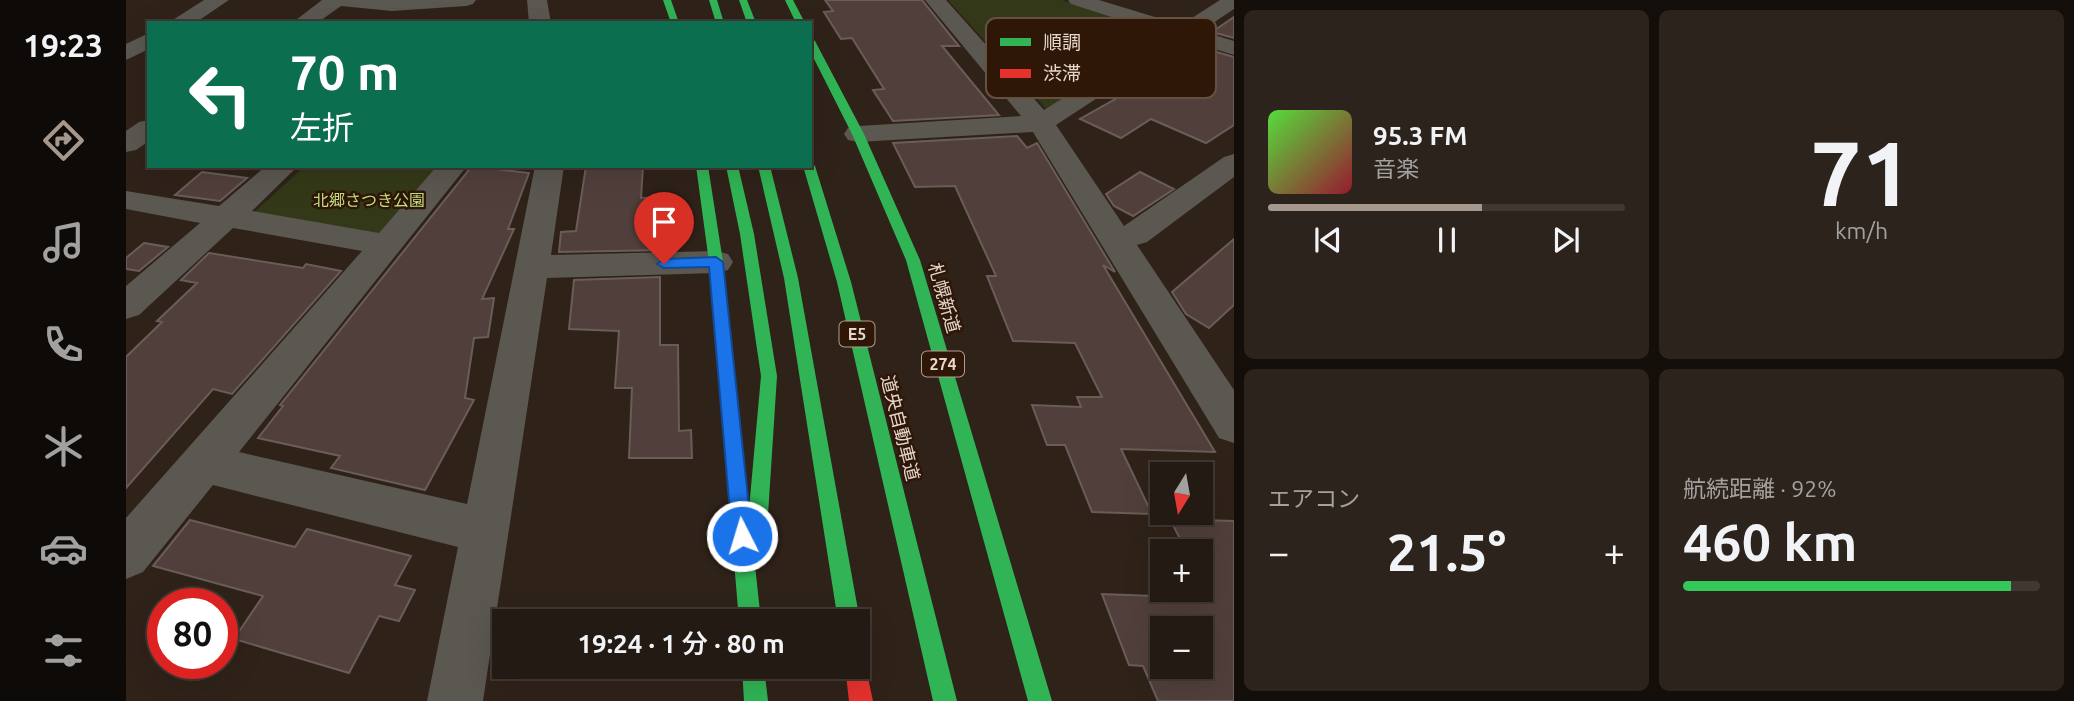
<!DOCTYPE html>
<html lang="ja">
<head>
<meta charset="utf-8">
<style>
  :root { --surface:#231a13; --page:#2b231c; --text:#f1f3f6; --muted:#a3a1a0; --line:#403833; --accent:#a6978d }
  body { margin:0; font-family:Ubuntu,"Noto Sans JP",sans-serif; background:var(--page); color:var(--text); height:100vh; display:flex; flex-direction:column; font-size:26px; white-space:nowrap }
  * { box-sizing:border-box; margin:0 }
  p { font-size:23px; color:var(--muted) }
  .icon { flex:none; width:38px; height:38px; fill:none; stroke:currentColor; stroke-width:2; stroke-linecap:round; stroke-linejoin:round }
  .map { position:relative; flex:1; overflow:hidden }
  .drawer { display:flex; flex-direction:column; gap:10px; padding:10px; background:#130e0a; width:840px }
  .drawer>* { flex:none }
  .hud { position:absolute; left:21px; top:21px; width:665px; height:147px; border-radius:0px; box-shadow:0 7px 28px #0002,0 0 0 2px var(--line); background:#0b6e4f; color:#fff; overflow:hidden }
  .needle { width:46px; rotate:191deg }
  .buttons { position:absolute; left:1024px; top:462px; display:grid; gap:14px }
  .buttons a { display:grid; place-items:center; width:63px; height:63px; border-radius:0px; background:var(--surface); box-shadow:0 7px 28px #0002,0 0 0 2px var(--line); font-size:35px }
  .speed { position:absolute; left:21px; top:588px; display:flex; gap:14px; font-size:35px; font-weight:700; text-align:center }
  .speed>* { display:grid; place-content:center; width:91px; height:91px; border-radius:50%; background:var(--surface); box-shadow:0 7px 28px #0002,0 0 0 2px var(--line); line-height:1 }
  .speed .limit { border:10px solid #d22; background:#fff; color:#111 }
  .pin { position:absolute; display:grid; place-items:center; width:60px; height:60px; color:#fff; margin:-72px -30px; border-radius:50% 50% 50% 0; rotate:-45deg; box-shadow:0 0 7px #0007 }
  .pin .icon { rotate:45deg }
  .me { position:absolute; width:77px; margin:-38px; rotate:355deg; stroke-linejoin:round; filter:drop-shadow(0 0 5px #0008) }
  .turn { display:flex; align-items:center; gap:24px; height:147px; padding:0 28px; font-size:32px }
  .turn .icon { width:91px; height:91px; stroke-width:2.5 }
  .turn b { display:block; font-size:49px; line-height:60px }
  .big { font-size:52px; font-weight:600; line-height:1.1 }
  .drawer .tile { flex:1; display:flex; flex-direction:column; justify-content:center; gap:10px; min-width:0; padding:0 24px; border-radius:10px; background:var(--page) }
  .drawer .dial { align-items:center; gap:0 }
  .dial b { font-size:91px; line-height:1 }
  .song { display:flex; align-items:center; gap:21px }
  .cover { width:84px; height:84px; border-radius:10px; background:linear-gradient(135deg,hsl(110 70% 55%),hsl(350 70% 35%)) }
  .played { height:7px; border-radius:4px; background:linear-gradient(90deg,var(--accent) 60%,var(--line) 60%) }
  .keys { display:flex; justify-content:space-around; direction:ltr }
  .heat { display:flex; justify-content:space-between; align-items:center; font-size:38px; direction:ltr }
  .charge { height:10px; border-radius:5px; background:linear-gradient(90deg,#34c759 92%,var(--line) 0) }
  .drawer .tiles { flex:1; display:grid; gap:10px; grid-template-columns:repeat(2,1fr) }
  .trip { position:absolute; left:366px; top:609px; width:378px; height:70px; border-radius:0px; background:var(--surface); box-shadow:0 7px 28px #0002,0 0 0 2px var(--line); font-weight:600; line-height:70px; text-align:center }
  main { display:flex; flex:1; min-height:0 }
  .tabs { display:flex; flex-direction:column; width:126px; justify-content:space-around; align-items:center; background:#0e0a08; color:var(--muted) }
  .tabs .icon { width:49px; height:49px }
  .tabs .active { color:var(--accent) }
  .tabs b { font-size:32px; color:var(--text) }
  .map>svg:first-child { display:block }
  .green { fill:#333918 }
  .building { fill:#513f3b; stroke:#6a5d59; stroke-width:2; fill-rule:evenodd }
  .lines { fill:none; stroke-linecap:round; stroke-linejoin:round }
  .street { fill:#5b5751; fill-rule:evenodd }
  .fast { fill:#30b455; fill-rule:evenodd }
  .jam { fill:#e5322d; fill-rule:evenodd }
  .route { fill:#1a73e8; stroke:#114b97; stroke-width:2 }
  .labels { text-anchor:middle; stroke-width:5; stroke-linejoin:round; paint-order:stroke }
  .far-park-label { font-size:16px; fill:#c5df81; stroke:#2e1707 }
  .shield { fill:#2e1707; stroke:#af9d91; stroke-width:2 }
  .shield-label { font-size:16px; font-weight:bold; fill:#e6d6cc }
  .street-label { font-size:18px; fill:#e6d6cc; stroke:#2e1707 }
  .key { fill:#2e1707; stroke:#655042; stroke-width:2 }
  .key-label { font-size:19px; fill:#e6d6cc }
</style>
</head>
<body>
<main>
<nav class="tabs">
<b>19:23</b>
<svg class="icon active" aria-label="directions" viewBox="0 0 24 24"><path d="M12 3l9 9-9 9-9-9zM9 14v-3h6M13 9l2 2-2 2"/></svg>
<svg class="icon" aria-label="music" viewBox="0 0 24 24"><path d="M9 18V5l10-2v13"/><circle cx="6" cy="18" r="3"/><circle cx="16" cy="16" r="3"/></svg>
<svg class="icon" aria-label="phone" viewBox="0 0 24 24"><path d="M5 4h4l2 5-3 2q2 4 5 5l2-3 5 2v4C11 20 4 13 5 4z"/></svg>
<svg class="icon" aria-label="climate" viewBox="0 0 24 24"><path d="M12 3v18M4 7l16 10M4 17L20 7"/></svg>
<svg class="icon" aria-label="car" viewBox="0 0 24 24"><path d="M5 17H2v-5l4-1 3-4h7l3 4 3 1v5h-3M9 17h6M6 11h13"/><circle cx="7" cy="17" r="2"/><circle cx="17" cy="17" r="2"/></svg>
<svg class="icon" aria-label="filters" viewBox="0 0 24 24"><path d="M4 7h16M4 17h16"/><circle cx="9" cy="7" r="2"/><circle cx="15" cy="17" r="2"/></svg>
</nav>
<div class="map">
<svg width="1108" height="701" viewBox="0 0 1108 701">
  <rect width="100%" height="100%" fill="#2f2219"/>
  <!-- green -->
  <path class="green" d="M822,0H936L1039,32L1043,37L921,110Z
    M179,166H312L262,230L247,235L125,215Z"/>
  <!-- building -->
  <path class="building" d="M699,0H796L833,46H816L873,115L767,121L747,90L758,89L726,38L715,39L698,12L707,11Z
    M1108,17V38L1086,32Z
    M1066,45L1108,57V125L1080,143L1025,119L995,138L954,119L1032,75L1025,73Z
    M891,136L901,148L911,143L989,272L977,265L1089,452L995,449L1026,514L966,512L939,445H921L906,405L955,407L951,397H976L949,343L887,341L861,276H870L829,186L789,187L767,143Z
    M346,166L403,173L382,229H388L356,299L368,298L362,337L348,338L339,398L348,400L299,490L205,468L214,456L132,438L157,406L154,405Z
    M460,166H517L515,198L539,197L540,250L433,252L435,232L450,231Z
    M76,172L121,178L94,201L49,195Z
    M1014,172L1048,189L1007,216L988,206L980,194Z
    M1108,239V305L1083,328L1060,314L1046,292Z
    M18,243L42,247L13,271L0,269V258Z
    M83,253L177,268L180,264L215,271L106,394L87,389L0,488V357L36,322L31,321L71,283L55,280Z
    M534,277V345H552L553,431L565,430L566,458H503L506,388H489L493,331L443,329L448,280Z
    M1044,519L1108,521V701H1032L1017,666L1003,665L976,594L1083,598L1074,581V551H1060ZM1036,628H1074V667H1036Z
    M64,520L169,547L181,529L285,556L269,585L289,590L273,621L253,616L223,673L108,639L137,596L27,566Z"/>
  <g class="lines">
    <!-- street -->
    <path class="street" d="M78,0H103L69,23H42Z
      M196,0H350L347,4L340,6L266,11L215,6L191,23H166Z
      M401,0H421L425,23H403Z
      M799,0H820L918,110L1039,34L945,4L942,0H973L1055,25L1094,0H1108V9L1075,31L1108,41V55L1060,40L930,125L998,226L1098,157L1108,154V177L1021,242L1011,245L1108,390V443L1093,438L907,132L732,142L722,140L718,134L722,128L732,126L895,116Z
      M23,33V49L0,60V44Z
      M23,120V141L10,150L0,152V131L13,122Z
      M140,166H172L126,211L253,233L311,166H341L113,452L341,504L409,166H438L425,255L590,251L602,254L607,262L602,270L590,273L421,278L357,701H301L332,547L87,485L17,572L0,579V518L236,251L107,228L13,315L0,319V286L74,223L0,209V191L93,206Z"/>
    <!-- fast -->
    <path class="fast" d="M537,0H545L553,23H545Z
      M583,0H591L598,23H590Z
      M613,0H621L630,23H621Z
      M659,0H667L679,23H670Z
      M684,38L689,41L738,134L794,260L926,701H902L780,260L726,134L684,51Z
      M684,163L689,166L725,282L831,701H807L711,282L677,166H684Z
      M570,166H582L597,262L623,509L635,376L614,234L600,166H612L628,234L651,376L642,515L639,521L632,524L624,519L635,621H613L583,262Z
      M632,166H644L672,278L734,621L732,626V621H712L658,278Z
      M616,667H638L642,701H618Z"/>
    <!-- jam -->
    <path class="jam" d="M732,656L738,659L747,701H723L719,667H732Z"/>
  </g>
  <!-- route -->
  <path class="route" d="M590,257L597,262L626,536L623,543L616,546L609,543L606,536L583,267L538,268L531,264L538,259Z"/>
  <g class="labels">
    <!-- far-park labels -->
    <g class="far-park-label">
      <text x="243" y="206">北郷さつき公園</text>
    </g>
    <!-- shield labels -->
    <g class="shield">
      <rect x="713.5" y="321.5" width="35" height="25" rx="5"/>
      <rect x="796" y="351.5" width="42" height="25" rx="5"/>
    </g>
    <g class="shield-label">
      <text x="731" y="340">E5</text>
      <text x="817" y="370">274</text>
    </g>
    <!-- street labels -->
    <g class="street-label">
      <text transform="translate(818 298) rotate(74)" y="6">札幌新道</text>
      <text transform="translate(774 428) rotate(76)" y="6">道央自動車道</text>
    </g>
  </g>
  <!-- legend -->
  <rect x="860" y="18" width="230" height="80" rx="10" class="key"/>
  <rect x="874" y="38" width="31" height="8" fill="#30b455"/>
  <rect x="874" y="69" width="31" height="9" fill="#e5322d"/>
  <g class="key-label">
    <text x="917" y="49">順調</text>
    <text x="917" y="80">渋滞</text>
  </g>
</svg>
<div class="buttons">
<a><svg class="needle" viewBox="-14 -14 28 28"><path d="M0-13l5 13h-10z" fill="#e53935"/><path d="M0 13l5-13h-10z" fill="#a3a1a0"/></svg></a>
<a>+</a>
<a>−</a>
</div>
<div class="speed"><div class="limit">80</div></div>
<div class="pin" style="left:538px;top:264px;background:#d93025"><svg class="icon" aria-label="arrive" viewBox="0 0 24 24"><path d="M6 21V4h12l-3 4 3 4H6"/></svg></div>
<svg class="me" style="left:616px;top:536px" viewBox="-20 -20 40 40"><circle r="17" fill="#1a73e8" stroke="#fff" stroke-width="3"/><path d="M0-11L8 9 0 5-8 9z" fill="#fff"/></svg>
<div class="trip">19:24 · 1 分 · 80 m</div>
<div class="hud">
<div class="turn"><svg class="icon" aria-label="left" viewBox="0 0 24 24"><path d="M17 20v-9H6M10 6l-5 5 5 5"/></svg><div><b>70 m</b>左折</div></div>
</div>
</div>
<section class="drawer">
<div class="tiles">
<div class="tile">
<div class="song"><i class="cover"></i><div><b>95.3 FM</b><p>音楽</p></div></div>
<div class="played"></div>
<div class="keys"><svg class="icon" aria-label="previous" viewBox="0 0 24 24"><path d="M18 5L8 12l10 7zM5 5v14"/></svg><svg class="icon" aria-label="pause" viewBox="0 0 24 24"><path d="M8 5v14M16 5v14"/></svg><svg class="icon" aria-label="next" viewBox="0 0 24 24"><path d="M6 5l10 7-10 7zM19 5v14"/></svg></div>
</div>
<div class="tile dial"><b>71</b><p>km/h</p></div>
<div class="tile"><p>エアコン</p>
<div class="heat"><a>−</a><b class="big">21.5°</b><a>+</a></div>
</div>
<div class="tile"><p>航続距離 · 92%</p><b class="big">460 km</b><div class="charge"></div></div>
</div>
</section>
</main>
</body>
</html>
